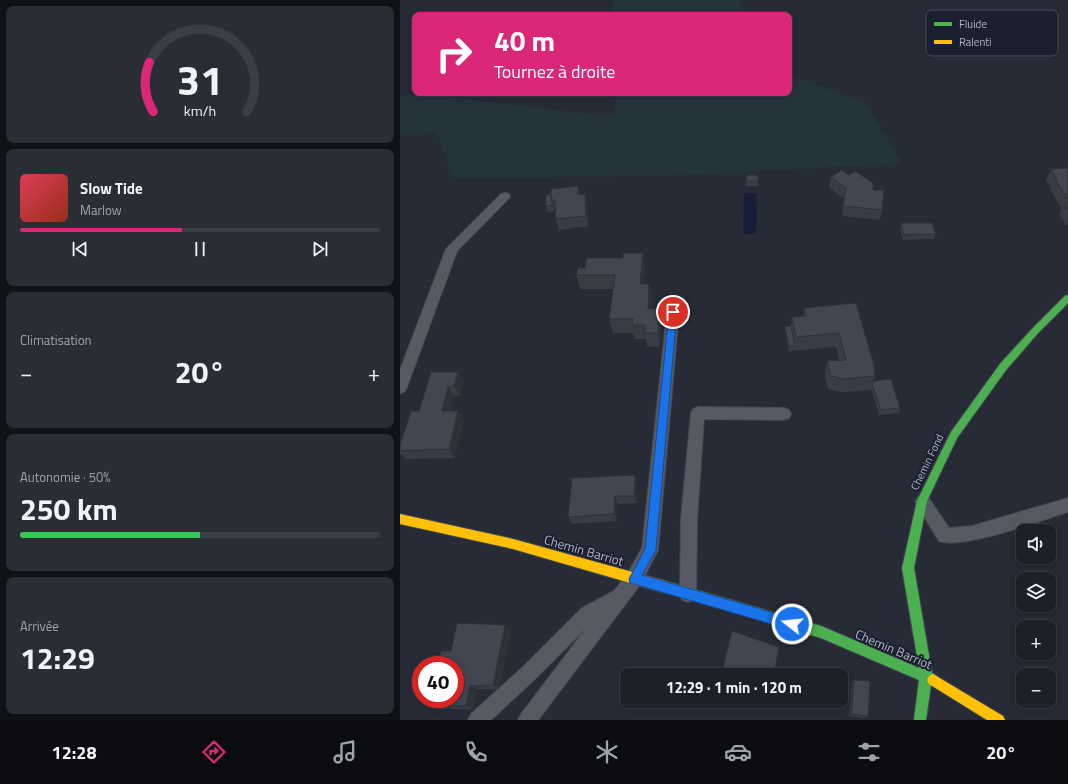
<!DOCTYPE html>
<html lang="fr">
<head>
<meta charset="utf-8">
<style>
  :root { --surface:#1d2028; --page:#2a2d34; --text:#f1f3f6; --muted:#a0a3a8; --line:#3b3e45; --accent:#db2777 }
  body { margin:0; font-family:"Titillium Web",sans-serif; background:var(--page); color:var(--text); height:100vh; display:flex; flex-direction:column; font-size:15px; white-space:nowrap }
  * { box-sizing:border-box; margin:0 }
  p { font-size:13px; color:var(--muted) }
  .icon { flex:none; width:22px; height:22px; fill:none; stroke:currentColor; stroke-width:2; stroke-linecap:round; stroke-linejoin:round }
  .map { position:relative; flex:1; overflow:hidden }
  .panel { display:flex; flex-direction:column; gap:6px; padding:6px; background:#101216; width:400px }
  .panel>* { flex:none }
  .guide { position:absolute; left:12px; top:12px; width:380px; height:84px; border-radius:8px; box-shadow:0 2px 10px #0003,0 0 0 1px var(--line); background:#db2777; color:#fff; overflow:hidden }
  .tools { position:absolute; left:616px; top:524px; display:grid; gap:8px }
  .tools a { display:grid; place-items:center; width:40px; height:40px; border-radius:8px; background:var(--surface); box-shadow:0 2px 10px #0003,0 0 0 1px var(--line); font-size:20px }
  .speed { position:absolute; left:12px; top:656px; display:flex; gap:8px; font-size:20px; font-weight:700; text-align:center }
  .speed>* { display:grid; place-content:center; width:52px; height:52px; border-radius:50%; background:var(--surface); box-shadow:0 2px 10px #0003,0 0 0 1px var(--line); line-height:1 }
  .speed .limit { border:6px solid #d22; background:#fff; color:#111 }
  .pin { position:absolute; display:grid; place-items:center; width:34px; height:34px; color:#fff; margin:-17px; border:2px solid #fff; border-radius:50%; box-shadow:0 1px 4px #0007 }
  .me { position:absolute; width:44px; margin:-22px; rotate:286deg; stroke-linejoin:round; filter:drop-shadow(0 0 3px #0008) }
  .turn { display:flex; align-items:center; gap:14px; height:84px; padding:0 16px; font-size:18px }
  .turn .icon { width:52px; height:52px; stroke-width:2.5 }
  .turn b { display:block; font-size:28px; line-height:34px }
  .big { font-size:30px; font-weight:700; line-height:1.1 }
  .panel .card { flex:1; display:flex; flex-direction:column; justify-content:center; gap:6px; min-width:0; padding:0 14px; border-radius:8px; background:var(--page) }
  .panel .dial { align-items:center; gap:0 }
  .dial svg { height:104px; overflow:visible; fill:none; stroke:var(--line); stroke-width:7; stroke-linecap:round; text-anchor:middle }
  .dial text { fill:var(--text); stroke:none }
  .song { display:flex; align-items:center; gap:12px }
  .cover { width:48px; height:48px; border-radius:6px; background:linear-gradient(135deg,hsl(350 70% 55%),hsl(10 70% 35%)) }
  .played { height:4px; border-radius:2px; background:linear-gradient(90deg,var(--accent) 45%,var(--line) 45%) }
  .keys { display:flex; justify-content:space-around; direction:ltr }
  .heat { display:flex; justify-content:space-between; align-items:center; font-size:22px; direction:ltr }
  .charge { height:6px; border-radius:3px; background:linear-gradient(90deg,#34c759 50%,var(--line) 0) }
  .trip { position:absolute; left:220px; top:668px; width:228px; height:40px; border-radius:8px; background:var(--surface); box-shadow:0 2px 10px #0003,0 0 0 1px var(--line); font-weight:700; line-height:40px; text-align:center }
  .tab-bar { display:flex; height:64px; justify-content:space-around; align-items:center; background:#0c0d10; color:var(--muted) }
  .tab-bar .icon { width:28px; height:28px }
  .tab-bar .selected { color:var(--accent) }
  .tab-bar b { font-size:18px; color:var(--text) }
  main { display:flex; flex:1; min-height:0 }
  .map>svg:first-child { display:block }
  .green { fill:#24343b }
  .water { fill:#161e39 }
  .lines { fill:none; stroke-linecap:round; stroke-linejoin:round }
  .lane-casing { stroke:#444852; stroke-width:2 }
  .fast-casing { stroke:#444852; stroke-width:2 }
  .slow-casing { stroke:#444852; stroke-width:2 }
  .lane { fill:#575a63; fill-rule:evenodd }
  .fast { fill:#4caf50; fill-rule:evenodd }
  .slow { fill:#ffc107; fill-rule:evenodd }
  .wall { fill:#393c45 }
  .shaded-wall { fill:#2e3138 }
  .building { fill:#424650; stroke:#2e3138 }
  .route { fill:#1a73e8; stroke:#114b97 }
  .labels { text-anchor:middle; stroke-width:4; stroke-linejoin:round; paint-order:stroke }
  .street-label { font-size:11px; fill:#b0b5c7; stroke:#1a2030 }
  .near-street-label { font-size:13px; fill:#b0b5c7; stroke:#1a2030 }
  .key { fill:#1a2030; stroke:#474d5d; stroke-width:1 }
  .key-label { font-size:11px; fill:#b0b5c7 }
</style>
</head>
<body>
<main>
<section class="panel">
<div class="card dial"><svg viewBox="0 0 100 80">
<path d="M14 69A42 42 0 1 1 86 69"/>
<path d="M14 69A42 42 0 0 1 11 31" stroke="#db2777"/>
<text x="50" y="56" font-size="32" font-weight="700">31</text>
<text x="50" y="72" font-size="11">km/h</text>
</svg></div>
<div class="card">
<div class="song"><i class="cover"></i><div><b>Slow Tide</b><p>Marlow</p></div></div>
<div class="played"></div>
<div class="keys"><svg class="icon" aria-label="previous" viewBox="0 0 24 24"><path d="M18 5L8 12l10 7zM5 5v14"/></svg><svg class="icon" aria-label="pause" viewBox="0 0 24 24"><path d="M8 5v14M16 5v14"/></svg><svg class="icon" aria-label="next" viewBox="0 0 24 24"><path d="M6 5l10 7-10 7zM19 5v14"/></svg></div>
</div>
<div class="card"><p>Climatisation</p>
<div class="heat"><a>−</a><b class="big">20°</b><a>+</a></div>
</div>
<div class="card"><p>Autonomie · 50%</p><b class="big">250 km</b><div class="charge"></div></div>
<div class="card"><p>Arrivée</p><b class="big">12:29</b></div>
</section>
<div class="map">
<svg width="668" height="720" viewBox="0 0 668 720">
  <rect width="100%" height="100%" fill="#272b35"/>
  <!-- green -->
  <path class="green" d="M213,0H339L345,15H213Z
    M389,75L465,102L502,163L293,175L54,179L36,132L0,133V95L41,96L215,117V93H389Z"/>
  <!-- water -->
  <path class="water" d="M344,193L357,194L356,234H343Z"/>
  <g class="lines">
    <defs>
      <path id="lane" d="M105,193L109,194L110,196L109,198L57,251L7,387L5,391L0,393V370L46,249L101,194Z
        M273,307L277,309L279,312L258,550L240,585L138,720H118L121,714L187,627L136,678L91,720H68L71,714L124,666L182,608L214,591L228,573L242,548L267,312L269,309Z
        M298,407L384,408L389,410L391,414L389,418L384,420L304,419L297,519L296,594L294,600L288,602L282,600L280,594L281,519L291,413L293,409Z
        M523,495L528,497L549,528L572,526L668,498V512C642,520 562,550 539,541L518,507L515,502L518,497Z"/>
      <path id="fast" d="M668,295V303L638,333L606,370L557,438L527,501L514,568L532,673L537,676L539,680L537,684L533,686L531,685L526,720H514L519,680L421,638L261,591L259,587L261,583L265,581L421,626L519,668L502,568L517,501L551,432L600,364L632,329L665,296Z"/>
      <path id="slow" d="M0,514L113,539L265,581L269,583L271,587L269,591L265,593L113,549L0,524Z
        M533,674L603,716L605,720H587L529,684L527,680L529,676Z"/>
    </defs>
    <!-- lane casing -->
    <use href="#lane" class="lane-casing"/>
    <!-- fast casing -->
    <use href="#fast" class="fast-casing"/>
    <!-- slow casing -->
    <use href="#slow" class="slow-casing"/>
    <!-- lane -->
    <use href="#lane" class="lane"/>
    <!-- fast -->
    <use href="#fast" class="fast"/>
    <!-- slow -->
    <use href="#slow" class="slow"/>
  </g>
  <!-- wall -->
  <path class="wall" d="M668,168V225H666L659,214L662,209L650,189L651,187L646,180L651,169Z
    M358,175V186H346V181Z
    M448,175L473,190L482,210L480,220L442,216L444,199L429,187L431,177Z
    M178,186L180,195L185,194L187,205L188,226L159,230L156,219L155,211L147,212L146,206L151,194Z
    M501,223L536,234L534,239L503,240L500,229Z
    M243,253L245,268L243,284L252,298L251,309L261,323L260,346L247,347L246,339H235L233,333H213L209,319L213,289H180L176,275L185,268Z
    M456,303L475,376L473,381L500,408L499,413L479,415L471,388V390L441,392L428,389L425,375L427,361L439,360L436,347L389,351L385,332V327L391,326L392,317L403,316L404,308Z
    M58,372L64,381L60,395L54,396L50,411L64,420L55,458L6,459L0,453V445L19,411Z
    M235,475L237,483V503L218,504L217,521L172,524L168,517Z
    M105,625L111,630L99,689H77L73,709H37L28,706L51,651Z
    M454,680L468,716L466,718L449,716L452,682Z"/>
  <!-- shaded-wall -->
  <path class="shaded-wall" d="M185,194L187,205L188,226L186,216Z
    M243,253L245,268L242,298L240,284Z
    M249,284L252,298L250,323L248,309Z
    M259,308L261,323L260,346L258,333Z
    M58,372L64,381L60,395L54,386Z
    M48,387L54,396L48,420L42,411Z
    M58,411L64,420L55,458L49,449Z
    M235,475L237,483V503L234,496Z
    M215,496L218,504L217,521L214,514Z
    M105,625L111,630L99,689L93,685Z
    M70,686L77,689L73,709L66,706Z"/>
  <!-- building -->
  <path class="building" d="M668,168V199L655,179H657L651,169Z
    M442,170L448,175L455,171L473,183V190H484L482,210L443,206L446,188L431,177Z
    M347,175H358V181H346Z
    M178,186V195L185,194L186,216L156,219L155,200H151V189Z
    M151,194V200L153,205L146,206V195Z
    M668,203V209L665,204Z
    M501,223H532L536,234L504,235Z
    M223,253H243L240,284H249L248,309L259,308L258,333H244L245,325H232L233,319H209L215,275H176L178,268H185L187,258H223Z
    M456,303L474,365L475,376L444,379L431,376L427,361L446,360L439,333L396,337L392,317L406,316L404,308Z
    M391,326L395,346H389L385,327Z
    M31,372H58L54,386L48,387L42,411H58L49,449L0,451V445L11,411H19Z
    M491,379L500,408L481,410L472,384L473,381Z
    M235,475L234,496H215L214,514L168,517L172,478Z
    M57,623L105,625L93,685L70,686L66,706H28L30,699H55V665H38L41,651H51Z
    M332,631L379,647L374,675H321Z
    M454,680L470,681L468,716L451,714Z"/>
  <!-- route -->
  <path class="route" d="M273,308L277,312L256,550L242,575L392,618L396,620L398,624L396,628L392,630L234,584L230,583L229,579L245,549L269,312Z"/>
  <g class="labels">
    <!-- street labels -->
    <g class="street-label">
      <text transform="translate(527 462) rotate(-64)" y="4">Chemin Fond</text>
    </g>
    <!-- near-street labels -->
    <g class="near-street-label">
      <text transform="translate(184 550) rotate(16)" y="5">Chemin Barriot</text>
      <text transform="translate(494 649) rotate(23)" y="5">Chemin Barriot</text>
    </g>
  </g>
  <!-- legend -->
  <rect x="526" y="10" width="132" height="46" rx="6" class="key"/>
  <rect x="534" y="22" width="18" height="4" fill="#4caf50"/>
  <rect x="534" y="40" width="18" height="4" fill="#ffc107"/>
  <g class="key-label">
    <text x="559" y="28">Fluide</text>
    <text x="559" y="46">Ralenti</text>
  </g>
</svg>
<div class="tools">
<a><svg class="icon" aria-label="sound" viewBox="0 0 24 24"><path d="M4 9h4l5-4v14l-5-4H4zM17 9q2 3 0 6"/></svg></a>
<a><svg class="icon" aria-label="layers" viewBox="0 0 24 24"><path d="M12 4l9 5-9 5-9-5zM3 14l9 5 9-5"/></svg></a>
<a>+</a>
<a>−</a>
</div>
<div class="speed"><div class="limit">40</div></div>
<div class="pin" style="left:273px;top:312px;background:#d93025"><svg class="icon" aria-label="arrive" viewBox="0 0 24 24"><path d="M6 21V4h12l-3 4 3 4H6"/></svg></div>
<svg class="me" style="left:392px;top:624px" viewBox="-20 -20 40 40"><circle r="17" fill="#1a73e8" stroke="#fff" stroke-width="3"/><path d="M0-11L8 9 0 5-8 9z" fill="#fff"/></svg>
<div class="trip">12:29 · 1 min · 120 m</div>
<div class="guide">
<div class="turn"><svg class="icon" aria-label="right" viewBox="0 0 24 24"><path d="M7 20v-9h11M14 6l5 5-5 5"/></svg><div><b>40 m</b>Tournez à droite</div></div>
</div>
</div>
</main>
<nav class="tab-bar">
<b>12:28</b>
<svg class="icon selected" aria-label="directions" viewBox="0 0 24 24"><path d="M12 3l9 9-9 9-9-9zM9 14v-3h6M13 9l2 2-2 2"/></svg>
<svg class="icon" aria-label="music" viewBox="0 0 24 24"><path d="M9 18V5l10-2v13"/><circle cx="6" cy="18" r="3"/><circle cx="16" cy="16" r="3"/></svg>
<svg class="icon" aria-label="phone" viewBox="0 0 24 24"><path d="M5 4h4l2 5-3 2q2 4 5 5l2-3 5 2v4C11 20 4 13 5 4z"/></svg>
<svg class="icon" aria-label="climate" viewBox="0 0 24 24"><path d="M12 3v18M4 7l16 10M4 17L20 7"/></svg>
<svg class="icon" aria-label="car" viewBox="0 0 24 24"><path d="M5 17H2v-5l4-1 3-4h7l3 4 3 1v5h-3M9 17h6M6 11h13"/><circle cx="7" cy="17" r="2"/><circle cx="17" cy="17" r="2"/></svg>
<svg class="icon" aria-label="filters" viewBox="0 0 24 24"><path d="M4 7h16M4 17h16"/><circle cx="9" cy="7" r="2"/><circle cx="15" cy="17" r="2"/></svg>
<b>20°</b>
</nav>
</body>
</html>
